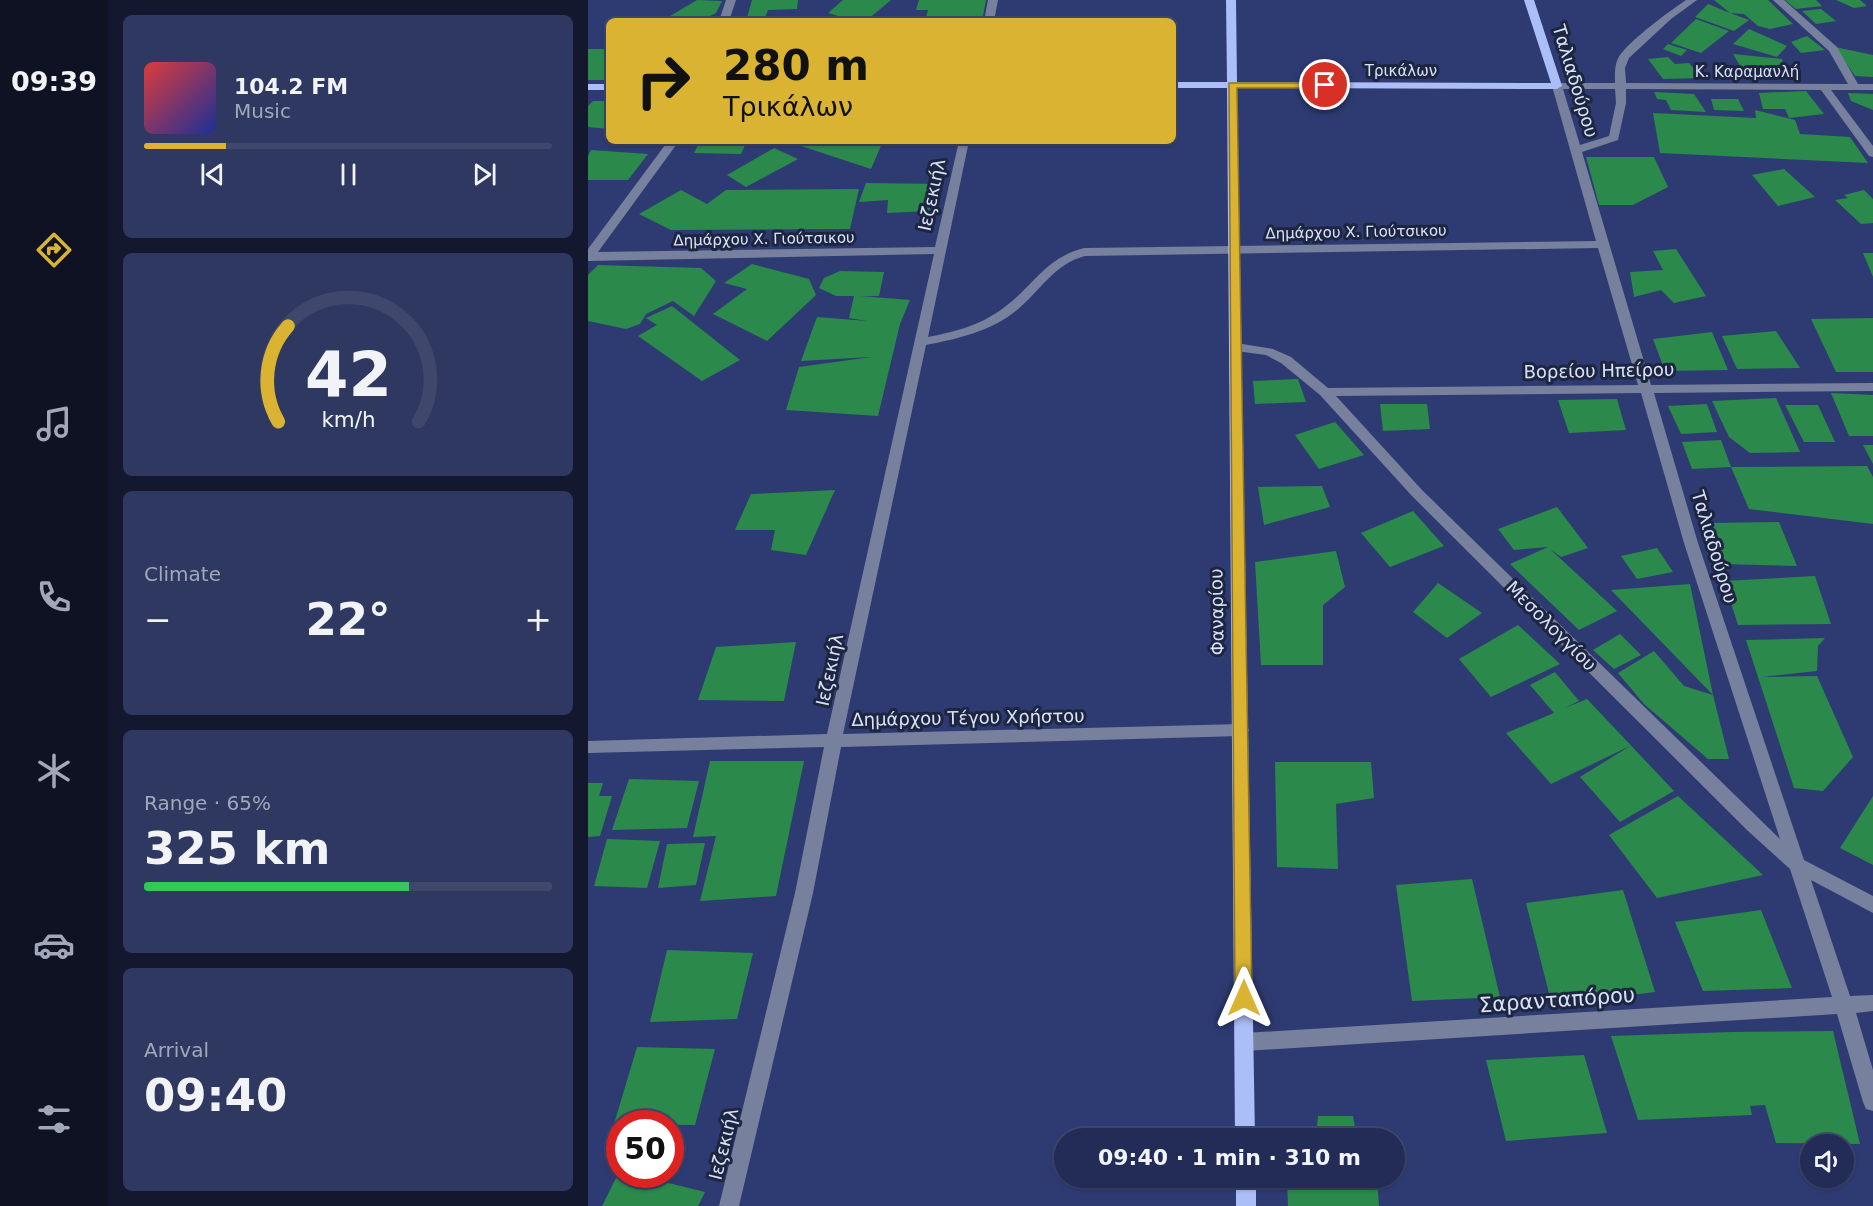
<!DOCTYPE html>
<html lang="en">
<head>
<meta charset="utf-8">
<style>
  :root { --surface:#222c56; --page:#2e3860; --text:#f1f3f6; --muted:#a2a7b9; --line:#3f486c; --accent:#dab333 }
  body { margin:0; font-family:"DejaVu Sans",sans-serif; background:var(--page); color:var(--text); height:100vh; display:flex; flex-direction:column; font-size:22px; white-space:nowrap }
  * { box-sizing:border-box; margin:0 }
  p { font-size:20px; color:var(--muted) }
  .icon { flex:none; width:33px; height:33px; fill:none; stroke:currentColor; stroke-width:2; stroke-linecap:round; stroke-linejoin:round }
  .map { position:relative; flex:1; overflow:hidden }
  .drawer { display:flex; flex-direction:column; gap:15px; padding:15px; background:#13182f; width:480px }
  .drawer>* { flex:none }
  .banner { position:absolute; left:18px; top:18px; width:570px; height:126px; border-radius:9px; box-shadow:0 2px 4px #0004,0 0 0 2px var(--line); background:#dab333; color:#111; overflow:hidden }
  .tools { position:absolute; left:1212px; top:1134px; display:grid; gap:12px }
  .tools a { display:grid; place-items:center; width:54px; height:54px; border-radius:50%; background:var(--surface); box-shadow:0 2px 4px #0004,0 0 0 2px var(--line); font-size:30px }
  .speed { position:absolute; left:18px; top:1110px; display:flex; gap:12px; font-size:30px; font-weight:700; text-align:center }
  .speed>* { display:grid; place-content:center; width:78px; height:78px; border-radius:50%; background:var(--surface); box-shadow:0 2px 4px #0004,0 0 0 2px var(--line); line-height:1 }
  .speed .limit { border:9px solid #d22; background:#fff; color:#111 }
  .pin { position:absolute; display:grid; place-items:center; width:51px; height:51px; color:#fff; margin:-26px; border:3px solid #fff; border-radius:50%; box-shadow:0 2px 6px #0007 }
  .me { position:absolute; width:66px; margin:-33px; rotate:0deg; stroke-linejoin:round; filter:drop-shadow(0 0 4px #0008) }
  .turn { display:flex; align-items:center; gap:21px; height:126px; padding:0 18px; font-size:27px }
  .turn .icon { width:78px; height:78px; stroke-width:2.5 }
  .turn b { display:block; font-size:42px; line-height:51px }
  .big { font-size:45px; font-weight:800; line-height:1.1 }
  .drawer .widget { flex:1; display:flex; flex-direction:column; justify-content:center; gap:9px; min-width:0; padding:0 21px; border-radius:9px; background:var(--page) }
  .drawer .dial { align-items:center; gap:0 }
  .dial svg { height:156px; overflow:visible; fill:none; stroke:var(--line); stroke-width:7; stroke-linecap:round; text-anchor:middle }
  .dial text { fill:var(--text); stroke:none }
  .song { display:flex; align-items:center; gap:18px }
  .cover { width:72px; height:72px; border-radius:9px; background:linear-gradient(135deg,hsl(0 70% 55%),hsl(230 70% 35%)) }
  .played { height:6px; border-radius:3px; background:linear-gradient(90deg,var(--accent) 20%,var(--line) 20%) }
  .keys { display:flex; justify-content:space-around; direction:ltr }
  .heat { display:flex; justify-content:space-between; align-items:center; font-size:33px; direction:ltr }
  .charge { height:9px; border-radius:4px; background:linear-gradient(90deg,#34c759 65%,var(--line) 0) }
  .trip { position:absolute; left:466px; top:1128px; width:351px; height:60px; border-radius:30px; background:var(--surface); box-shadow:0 2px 4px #0004,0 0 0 2px var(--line); font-weight:800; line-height:60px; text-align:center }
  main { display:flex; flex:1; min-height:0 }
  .tab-bar { display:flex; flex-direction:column; width:108px; justify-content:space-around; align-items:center; background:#0e1222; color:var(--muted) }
  .tab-bar .icon { width:42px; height:42px }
  .tab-bar .selected { color:var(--accent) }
  .tab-bar b { font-size:27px; color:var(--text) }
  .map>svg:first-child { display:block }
  .building { fill:#2a894b }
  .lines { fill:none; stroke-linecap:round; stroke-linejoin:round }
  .minor { fill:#77809c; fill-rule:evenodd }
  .major { fill:#acbef7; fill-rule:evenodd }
  .route { fill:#dab333; stroke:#8e7421; stroke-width:1.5 }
  .labels { text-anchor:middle; stroke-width:6; stroke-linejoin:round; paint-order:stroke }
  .far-street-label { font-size:15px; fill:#d8e1fc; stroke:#1e263f }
  .street-label { font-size:18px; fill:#d8e1fc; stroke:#1e263f }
  .near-street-label { font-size:21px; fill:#d8e1fc; stroke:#1e263f }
</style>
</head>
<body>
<main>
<nav class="tab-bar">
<b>09:39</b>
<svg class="icon selected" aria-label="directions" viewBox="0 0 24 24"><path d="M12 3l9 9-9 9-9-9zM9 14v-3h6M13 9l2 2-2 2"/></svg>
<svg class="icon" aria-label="music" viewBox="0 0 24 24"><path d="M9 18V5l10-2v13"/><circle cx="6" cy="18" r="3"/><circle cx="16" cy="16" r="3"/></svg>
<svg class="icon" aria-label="phone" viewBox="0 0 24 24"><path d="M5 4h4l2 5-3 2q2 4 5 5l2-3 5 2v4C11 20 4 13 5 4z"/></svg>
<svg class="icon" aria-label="climate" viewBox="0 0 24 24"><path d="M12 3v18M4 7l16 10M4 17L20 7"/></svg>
<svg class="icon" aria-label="car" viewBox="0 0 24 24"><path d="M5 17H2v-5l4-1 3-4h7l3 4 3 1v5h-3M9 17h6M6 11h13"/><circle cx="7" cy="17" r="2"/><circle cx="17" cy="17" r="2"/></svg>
<svg class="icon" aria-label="filters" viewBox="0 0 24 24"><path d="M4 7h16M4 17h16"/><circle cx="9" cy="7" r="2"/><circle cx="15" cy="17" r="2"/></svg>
</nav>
<section class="drawer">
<div class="widget">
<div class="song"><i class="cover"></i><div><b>104.2 FM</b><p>Music</p></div></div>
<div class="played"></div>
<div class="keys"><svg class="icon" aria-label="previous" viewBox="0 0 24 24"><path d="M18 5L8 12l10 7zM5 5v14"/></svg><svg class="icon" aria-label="pause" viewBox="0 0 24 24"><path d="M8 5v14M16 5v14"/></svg><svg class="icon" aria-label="next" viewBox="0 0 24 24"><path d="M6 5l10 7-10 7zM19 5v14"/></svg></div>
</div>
<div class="widget dial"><svg viewBox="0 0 100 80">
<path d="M14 69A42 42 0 1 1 86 69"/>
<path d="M14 69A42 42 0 0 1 19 20" stroke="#dab333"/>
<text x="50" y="56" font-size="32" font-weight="700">42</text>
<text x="50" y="72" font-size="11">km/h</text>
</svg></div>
<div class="widget"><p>Climate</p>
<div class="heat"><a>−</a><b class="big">22°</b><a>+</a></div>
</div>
<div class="widget"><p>Range · 65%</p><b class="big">325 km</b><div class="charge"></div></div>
<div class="widget"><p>Arrival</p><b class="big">09:40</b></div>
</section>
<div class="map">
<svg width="1285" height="1206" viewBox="0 0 1285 1206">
  <rect width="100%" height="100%" fill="#2e3b73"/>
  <!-- building -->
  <path class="building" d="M109,0L134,1L128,13L112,21L82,16Z
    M164,0H210L209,9L180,10L176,21H158Z
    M255,0H303L278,21H267L240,13Z
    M331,0H398L394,21H337L340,10H328Z
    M1126,0H1180L1205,24L1182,29L1170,26L1156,14L1142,13Z
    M1197,0H1228L1234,6L1208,9Z
    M1248,0H1272L1279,6L1266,8Z
    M1120,4L1142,13L1161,20L1146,31L1107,17Z
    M1233,9L1248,21L1228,24L1214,11Z
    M1108,19L1141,31L1113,53L1083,43Z
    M1161,29L1199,46L1189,57L1145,44Z
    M1219,36L1237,50L1213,53L1203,42Z
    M1080,44L1099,50L1093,56L1075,49Z
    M1247,47L1285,55V77L1267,76Z
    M0,49H21V80H0Z
    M1145,54L1194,59L1197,75L1185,76L1187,79H1160Z
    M1080,57L1087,64L1101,63L1114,78L1075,79L1060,59Z
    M1218,91L1236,114L1201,118L1197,109H1175L1171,93Z
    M1066,92L1106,94L1118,112L1083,110L1078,100L1069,99Z
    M1260,93L1285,94V110L1263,101Z
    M1123,99H1150L1156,111L1126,110Z
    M5,101H21V129L0,127V106Z
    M1167,110L1207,120L1212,134L1262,137L1280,163L1072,153L1065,113L1168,118Z
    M112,141H159L153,154L106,153Z
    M198,141H295L283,169Z
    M186,148L210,159L158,187L139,175Z
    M3,150L60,154L40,180H0V156Z
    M998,157H1066L1080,187L1045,205H1011Z
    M1196,169L1227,197L1190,206L1164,175Z
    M278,183L352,184L341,211L299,213L300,200L271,202Z
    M271,189L262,229L83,230L51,214L93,190L119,204L138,190Z
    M1276,190L1285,199V223L1273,224L1247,200L1260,198L1256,195Z
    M1088,249L1118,296L1086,303L1073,290L1046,297L1042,272L1075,270L1065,251Z
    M1275,253H1285V277Z
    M164,264L221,279L228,295L179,341L125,314L159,289L136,283Z
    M10,265L113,268L128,281L106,316L85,301L58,314L52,324L38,329L0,321V275Z
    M252,271L296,272L291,296H273L322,300L312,324L290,416L198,410L211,367L283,357L213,361L229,317L279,321L261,318L266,296H248L231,288L236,278Z
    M84,306L152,360L114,381L50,336L69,325L58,318Z
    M1285,318V372H1248L1223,319Z
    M1188,331L1212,368L1149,369L1134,336Z
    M1124,332L1140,370L1077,371L1065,339Z
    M710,379L718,402L667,404L665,381Z
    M1243,393L1285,395V436H1261Z
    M1188,398L1212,452L1162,453L1141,437L1124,401Z
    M1029,399L1038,430L981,433L970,400Z
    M792,404H839L842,429L795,431Z
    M1119,404L1129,432L1093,434L1080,406Z
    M1197,405H1230L1247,442H1216Z
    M747,422L776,455L731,469L707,435Z
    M1133,440L1143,467L1104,469L1094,442Z
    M1275,445H1285V464Z
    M1279,466L1285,477V524L1161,509L1143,467Z
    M734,486L742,507L676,525L670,487Z
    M247,490L218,555L183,550L187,530H147L163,494Z
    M969,507L1000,548L973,557L962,549L1029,611L991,630L922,564L960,547L926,550L910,529Z
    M825,511L856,546L802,567L773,533Z
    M1191,522L1209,566L1132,564L1120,523Z
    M1069,548L1085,572L1049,579L1033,556Z
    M748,551L757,587L735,605V665H673L667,562Z
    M1227,576L1243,624L1150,625L1136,581Z
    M850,583L894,613L859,638L825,612Z
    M1102,584L1125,695L1023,590Z
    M930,625L972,664L903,697L871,659Z
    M1032,634L1053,655L1026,669L1005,650Z
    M1237,638L1230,646L1229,671L1174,677L1229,676L1265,757L1235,791L1206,788L1158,640Z
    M208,642L196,701L110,700L128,647Z
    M1066,651L1096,686L1125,695L1141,759H1120L1056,704L1030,673Z
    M967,672L991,701L977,708L999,699L1086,791L1032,822L992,777L1042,746L963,784L918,733L966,713L942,685Z
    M122,761H216L188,896L112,901L128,836L105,837Z
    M687,762H783L786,798L748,804L750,869L689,867Z
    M41,779L111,781L99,828L24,830Z
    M0,783H15L11,796H24L12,836L0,837Z
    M1090,796L1175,875L1069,898L1021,835Z
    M1285,796V865L1252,848Z
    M19,839L72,841L59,888L6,886Z
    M117,843L108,885L70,888L79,844Z
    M884,879L912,997L824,1001L808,885Z
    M1035,890L1067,992L964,1005L938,903Z
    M1173,910L1204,988L1115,991L1087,922Z
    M79,950L165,953L149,1019L62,1022Z
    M1245,1031L1272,1144L1188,1143L1177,1105L1162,1106L1164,1115L1050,1120L1023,1036L1144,1032Z
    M49,1047L127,1049L107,1125L26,1124Z
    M996,1055L1019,1133L918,1141L898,1060Z
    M730,1116H765L768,1133H790V1138H710V1136L728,1135Z
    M32,1170V1174H44L117,1192L110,1206H14Z
    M713,1178H789L791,1206H700L699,1181L713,1182Z"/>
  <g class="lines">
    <!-- minor -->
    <path class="minor" d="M138,0H148L141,21H131Z
      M400,0H410L406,21H396Z
      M1098,0H1109L1083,19L1041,58L1037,68L1038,83L1260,84L1241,51L1185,0H1196L1249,47L1270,84H1285V90H1243L1285,146V157L1281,156L1233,90L1038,89V103L1030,140L994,152L1063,385L1285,383V391L1066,393L1110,543L1216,860L1285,896V913L1223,880L1262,996L1285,995V1011L1268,1013L1285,1070V1111L1278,1109L1275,1102L1249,1014L656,1051L649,1048L647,1042L649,1036L656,1033L1244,997L1202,869L1160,831L824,496L732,395L693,363L678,355L648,351L642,347L648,343L685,349L703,357L740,388L1050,385L1010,248L497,256C466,264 452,291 429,310C404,331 369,339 338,345L255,734L653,724L659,726L661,730L659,734L653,736L253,747L225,893L151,1206H131L207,893L236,747L0,753V741L239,734L346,254L0,261V249L80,141H91L10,252L347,247L371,141H381L340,337C367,332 396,324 418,306C447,284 457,258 496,248L1008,241L964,86L969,83H1027C1027,74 1026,64 1032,55C1044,39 1080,12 1098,0ZM975,89H1027L1028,103L1021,136L992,145ZM1053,393L1096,543L1192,839L834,490L748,396Z"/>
    <!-- major -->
    <path class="major" d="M638,0H648L649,82L963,83L936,0H946L974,86L969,89L649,88L667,1138H647L639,88H585V82H639Z
      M0,84H21V90H0Z
      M648,1178H668V1206H648Z"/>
  </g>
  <!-- route -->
  <path class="route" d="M641,83H737L742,85L737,88H649L664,998L661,1003L656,1005L650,1003L647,998Z"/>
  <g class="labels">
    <!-- far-street labels -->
    <g class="far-street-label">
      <text x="813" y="76">Τρικάλων</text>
      <text x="1159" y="77">Κ. Καραμανλή</text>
      <text transform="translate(768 232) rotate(-1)" y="5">Δημάρχου Χ. Γιούτσικου</text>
      <text transform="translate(176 239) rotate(-1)" y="5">Δημάρχου Χ. Γιούτσικου</text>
    </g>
    <!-- street labels -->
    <g class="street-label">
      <text transform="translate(987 81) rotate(73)" y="6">Ταλιαδούρου</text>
      <text transform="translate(344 195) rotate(-78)" y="6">Ιεζεκιήλ</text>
      <text transform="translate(1011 371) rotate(-1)" y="6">Βορείου Ηπείρου</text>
      <text transform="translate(1126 547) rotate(73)" y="6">Ταλιαδούρου</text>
      <text transform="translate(629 612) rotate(-91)" y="6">Φαναρίου</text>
      <text transform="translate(963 626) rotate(45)" y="6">Μεσολογγίου</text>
      <text transform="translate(242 670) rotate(-78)" y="6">Ιεζεκιήλ</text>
      <text transform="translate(380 718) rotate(-1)" y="6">Δημάρχου Τέγου Χρήστου</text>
      <text transform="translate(136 1144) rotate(-76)" y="6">Ιεζεκιήλ</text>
    </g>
    <!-- near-street labels -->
    <g class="near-street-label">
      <text transform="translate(969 1000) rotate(-4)" y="7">Σαρανταπόρου</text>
    </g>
  </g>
</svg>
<div class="tools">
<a><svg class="icon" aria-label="sound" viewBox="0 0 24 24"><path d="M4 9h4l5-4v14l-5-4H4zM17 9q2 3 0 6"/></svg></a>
</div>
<div class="speed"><div class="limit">50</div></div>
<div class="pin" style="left:737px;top:85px;background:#d93025"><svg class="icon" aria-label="arrive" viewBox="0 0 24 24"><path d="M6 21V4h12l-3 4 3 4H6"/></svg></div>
<svg class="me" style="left:656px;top:998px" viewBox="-20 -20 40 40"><path d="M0-17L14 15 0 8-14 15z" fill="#dab333" stroke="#fff" stroke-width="4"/></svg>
<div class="trip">09:40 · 1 min · 310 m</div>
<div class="banner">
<div class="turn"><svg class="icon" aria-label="right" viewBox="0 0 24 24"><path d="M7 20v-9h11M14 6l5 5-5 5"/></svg><div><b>280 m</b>Τρικάλων</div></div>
</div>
</div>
</main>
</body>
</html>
